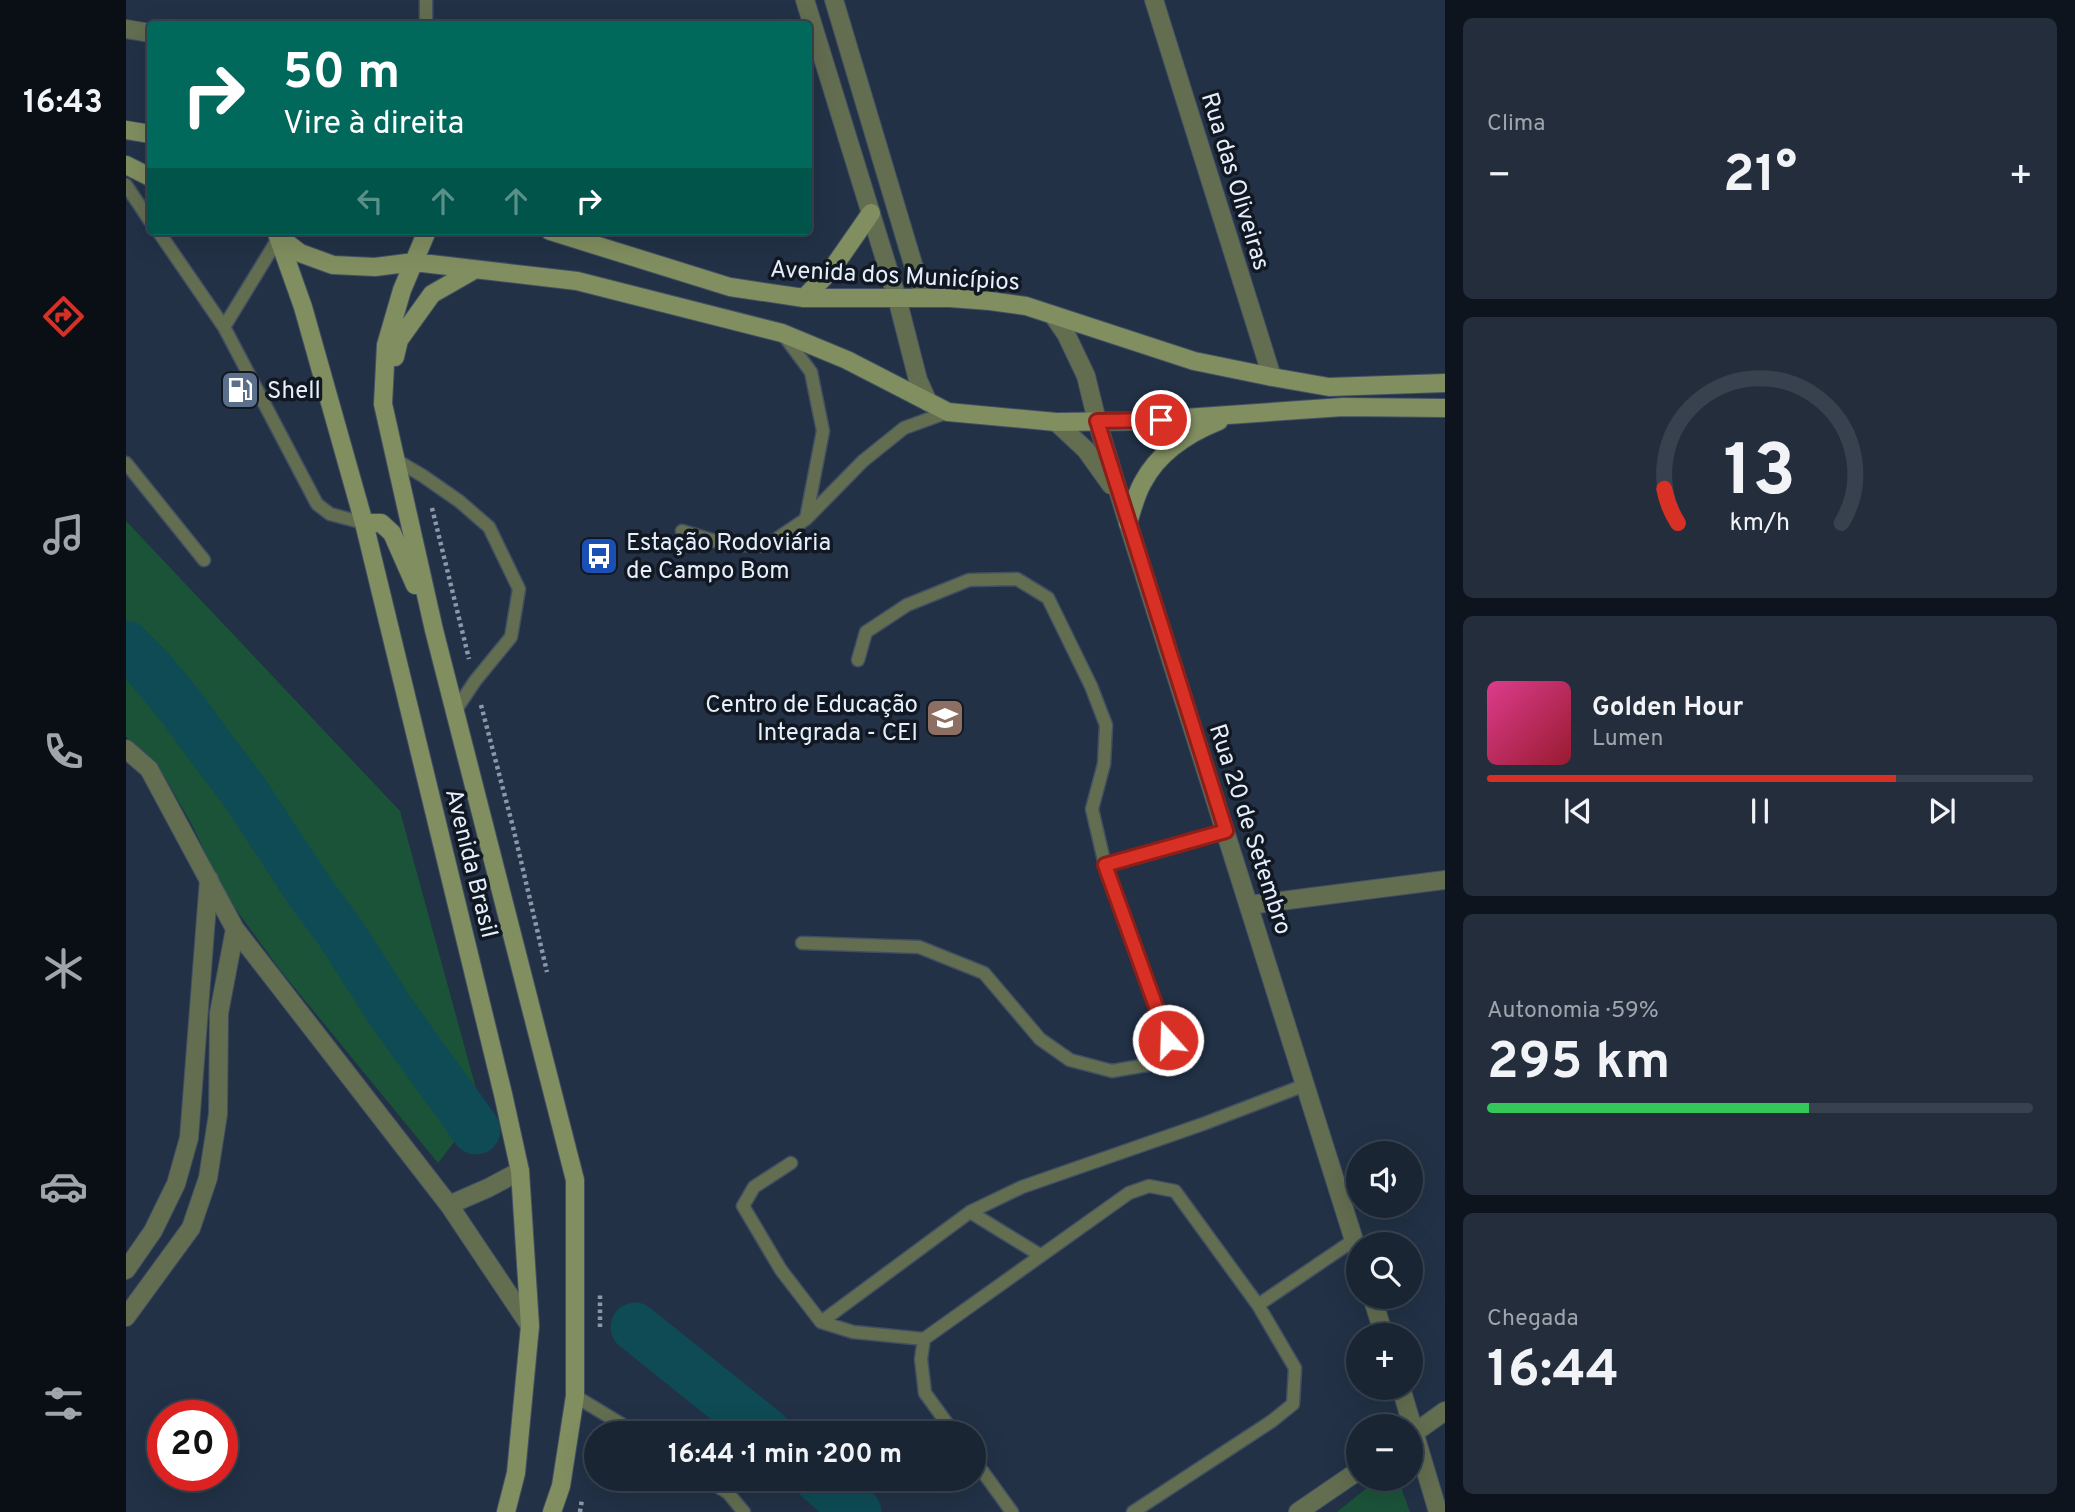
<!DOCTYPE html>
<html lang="pt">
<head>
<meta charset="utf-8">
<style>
  :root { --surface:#1a2534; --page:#232d3c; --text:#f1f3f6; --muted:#9fa5ac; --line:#38424f; --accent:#d93025 }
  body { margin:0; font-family:Overpass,sans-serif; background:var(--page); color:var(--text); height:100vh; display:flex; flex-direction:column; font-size:26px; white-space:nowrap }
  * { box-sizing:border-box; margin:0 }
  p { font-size:23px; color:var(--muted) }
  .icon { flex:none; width:38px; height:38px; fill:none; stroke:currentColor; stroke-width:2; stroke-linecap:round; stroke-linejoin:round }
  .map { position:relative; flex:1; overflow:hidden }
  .panel { display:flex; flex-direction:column; gap:18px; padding:18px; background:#0e141d; width:630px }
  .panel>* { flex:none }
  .banner { position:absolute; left:21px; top:21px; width:665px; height:214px; border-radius:7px; box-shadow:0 7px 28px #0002,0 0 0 2px var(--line); background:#00695c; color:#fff; overflow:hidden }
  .tools { position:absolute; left:1220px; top:1141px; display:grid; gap:14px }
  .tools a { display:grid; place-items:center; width:77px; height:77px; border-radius:50%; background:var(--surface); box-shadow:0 7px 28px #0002,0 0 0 2px var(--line); font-size:35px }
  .speed { position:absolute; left:21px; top:1400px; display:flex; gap:14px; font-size:35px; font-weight:700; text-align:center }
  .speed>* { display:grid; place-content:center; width:91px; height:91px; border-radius:50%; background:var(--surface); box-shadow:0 7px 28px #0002,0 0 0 2px var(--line); line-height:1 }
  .speed .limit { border:10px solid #d22; background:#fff; color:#111 }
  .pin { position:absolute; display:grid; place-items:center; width:60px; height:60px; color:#fff; margin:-30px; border:4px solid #fff; border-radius:50%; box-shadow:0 2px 7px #0007 }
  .me { position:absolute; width:77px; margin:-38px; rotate:340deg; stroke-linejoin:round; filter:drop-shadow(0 0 5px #0008) }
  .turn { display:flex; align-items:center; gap:24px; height:147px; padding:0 21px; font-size:32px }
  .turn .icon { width:91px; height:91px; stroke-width:2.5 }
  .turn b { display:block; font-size:49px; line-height:60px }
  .lanes { display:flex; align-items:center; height:66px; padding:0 21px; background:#0003; justify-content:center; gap:35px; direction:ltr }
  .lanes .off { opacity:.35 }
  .big { font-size:52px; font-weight:700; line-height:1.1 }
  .panel .tile { flex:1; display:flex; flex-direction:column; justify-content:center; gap:10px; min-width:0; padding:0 24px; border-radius:10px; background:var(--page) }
  .panel .dial { align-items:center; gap:0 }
  .dial svg { height:182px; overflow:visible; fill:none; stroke:var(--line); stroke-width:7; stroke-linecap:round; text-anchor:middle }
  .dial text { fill:var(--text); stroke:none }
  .song { display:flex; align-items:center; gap:21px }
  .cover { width:84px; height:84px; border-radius:10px; background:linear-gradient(135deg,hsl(330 70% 55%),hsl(350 70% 35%)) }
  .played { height:7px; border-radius:4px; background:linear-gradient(90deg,var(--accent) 75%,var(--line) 75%) }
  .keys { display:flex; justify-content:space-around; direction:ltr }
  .heat { display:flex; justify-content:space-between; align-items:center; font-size:38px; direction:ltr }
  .charge { height:10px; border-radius:5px; background:linear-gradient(90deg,#34c759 59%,var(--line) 0) }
  .trip { position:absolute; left:458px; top:1421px; width:402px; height:70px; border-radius:35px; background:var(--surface); box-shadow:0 7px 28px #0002,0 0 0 2px var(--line); font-weight:700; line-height:70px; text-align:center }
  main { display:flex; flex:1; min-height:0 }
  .dock { display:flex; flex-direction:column; width:126px; justify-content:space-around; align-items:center; background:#0a0f15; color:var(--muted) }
  .dock .icon { width:49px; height:49px }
  .dock .active { color:var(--accent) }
  .dock b { font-size:32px; color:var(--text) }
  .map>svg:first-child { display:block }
  .green { fill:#1b5339 }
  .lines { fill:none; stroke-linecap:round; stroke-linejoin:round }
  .river { stroke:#0e4b54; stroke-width:49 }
  .lane-casing { stroke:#414f63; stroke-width:15 }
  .street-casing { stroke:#414f63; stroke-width:20 }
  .secondary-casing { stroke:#414f63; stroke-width:20 }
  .path { stroke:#8c98a9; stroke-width:4.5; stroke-dasharray:3.5 3.5; stroke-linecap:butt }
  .lane { stroke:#636d50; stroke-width:12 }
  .street { stroke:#636d50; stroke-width:18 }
  .secondary { stroke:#808e60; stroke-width:18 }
  .route-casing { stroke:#8d1f18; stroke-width:18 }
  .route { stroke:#d93025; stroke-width:12 }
  .labels { text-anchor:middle; stroke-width:7; stroke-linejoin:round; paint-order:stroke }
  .street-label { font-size:24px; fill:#e4eefc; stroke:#121822 }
  .poi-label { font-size:24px; fill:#e4eefc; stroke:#121822; text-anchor:start }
</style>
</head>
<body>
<main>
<nav class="dock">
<b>16:43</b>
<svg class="icon active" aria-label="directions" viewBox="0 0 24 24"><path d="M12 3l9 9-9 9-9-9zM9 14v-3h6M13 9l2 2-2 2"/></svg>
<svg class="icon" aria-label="music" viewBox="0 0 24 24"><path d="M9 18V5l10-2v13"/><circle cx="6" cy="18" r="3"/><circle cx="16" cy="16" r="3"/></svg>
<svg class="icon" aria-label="phone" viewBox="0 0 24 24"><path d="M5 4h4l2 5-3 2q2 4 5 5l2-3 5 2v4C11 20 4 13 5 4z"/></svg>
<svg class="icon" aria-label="climate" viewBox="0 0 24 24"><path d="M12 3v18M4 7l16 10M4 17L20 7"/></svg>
<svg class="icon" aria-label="car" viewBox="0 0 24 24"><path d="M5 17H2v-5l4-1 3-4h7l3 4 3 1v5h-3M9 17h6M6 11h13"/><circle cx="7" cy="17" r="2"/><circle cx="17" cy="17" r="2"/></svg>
<svg class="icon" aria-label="filters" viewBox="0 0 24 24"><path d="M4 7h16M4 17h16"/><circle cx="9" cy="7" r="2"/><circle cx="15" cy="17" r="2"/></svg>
</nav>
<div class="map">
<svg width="1319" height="1512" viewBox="0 0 1319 1512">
  <rect width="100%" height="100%" fill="#223146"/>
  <!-- green -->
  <path class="green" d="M0,521L274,811L355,1107L312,1163L154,970L101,897L65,823L30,762L0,737Z
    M1252,1479H1272L1284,1512H1211Z"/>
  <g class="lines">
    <!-- river -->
    <path class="river" d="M0,645L22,667L56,708L85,748L117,790L184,892L214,932L265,1012L350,1130
      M509,1327L641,1433
      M693,1479L731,1512"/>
    <defs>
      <path id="lane" d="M300,0V24
        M0,185L24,221
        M32,231L98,327L191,504L204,514L238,523
        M98,327L153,237
        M656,333L685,372L697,431L680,519
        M270,460L297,476L333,501L363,527L393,589L385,637L349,681L329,711
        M0,463L78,560
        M556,531L599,544L640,546L680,519L737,461L778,428L822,412
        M979,865L1100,831
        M676,943L793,947L858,973L914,1039L944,1060L986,1071L1027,1064L1042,1040L979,865L966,809L978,764L980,725L965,686L922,598L891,579L843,580L781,605L740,632L732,660
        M665,1163L628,1187L617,1206L655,1270L695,1322L727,1332L798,1339
        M844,1212L914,1255
        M1132,1305L1228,1240
        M695,1322L844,1212L896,1187L1077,1124L1179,1085
        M449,1396L510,1433
        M828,1433L799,1393L795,1359L798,1339L1003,1193L1023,1186L1049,1191L1132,1305L1169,1368L1167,1404L1146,1421L1007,1512
        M849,1461L886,1512
        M580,1479L602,1493L618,1512"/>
      <path id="street" d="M679,0L771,298L792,380L802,402
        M708,0L787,264L800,298
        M1028,0L1146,377
        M0,29L24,33
        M927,315L940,334L960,376L971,421L1002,523L1232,1253
        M930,422L960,450L985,485
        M0,749L23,769L109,929L323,1205L404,1326
        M1123,905L1319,880
        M323,1205L362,1188L394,1171
        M0,1270L27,1231L50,1184L63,1138L83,879
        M1246,1297L1258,1335
        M0,1317L65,1228L82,1178L92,1114L93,1013L109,929
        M1275,1388L1312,1512
        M1284,1436L1319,1411
        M1172,1512L1232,1471"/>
      <path id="secondary" d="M0,130L24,134
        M0,165L24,177
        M150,231L177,307L238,523L377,1094L394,1171L404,1326L390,1473L380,1512
        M301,231L276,290L260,345L257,404L308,630L449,1180V1396L435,1486L426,1512
        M424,231L604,287L678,298H824L864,301L900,306L1068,361L1146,377L1203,387L1319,383
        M153,237L174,253L207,265L249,267L288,262L451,281L656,333L721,360L822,412L930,422L1015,421L1217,407L1319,408
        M678,298L706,269L745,213
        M269,357L273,340L306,294L348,270
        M238,523H255L266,533L289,585
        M1002,523C1006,510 1010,494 1017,482C1033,452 1063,433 1093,421"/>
    </defs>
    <!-- lane casing -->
    <use href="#lane" class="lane-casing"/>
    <!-- street casing -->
    <use href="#street" class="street-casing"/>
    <!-- secondary casing -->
    <use href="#secondary" class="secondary-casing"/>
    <!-- path -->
    <path class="path" d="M306,508L343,659
      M355,705L387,827L421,972
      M474,1327V1294
      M454,1512L456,1499"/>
    <!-- lane -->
    <use href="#lane" class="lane"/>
    <!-- street -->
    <use href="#street" class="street"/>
    <!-- secondary -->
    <use href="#secondary" class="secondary"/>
  </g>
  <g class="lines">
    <defs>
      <path id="route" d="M1035,420L971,421L1100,831L979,865L1042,1040"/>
    </defs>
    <!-- route casing -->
    <use href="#route" class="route-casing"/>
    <!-- route -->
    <use href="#route" class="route"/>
  </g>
  <!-- icons -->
  <defs>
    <symbol id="fuel-square" viewBox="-11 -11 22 22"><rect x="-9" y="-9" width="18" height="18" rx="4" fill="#5c6f8a" stroke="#121822"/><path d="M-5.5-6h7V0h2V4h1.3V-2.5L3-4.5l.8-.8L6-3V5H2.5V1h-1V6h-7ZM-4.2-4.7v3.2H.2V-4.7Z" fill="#fff"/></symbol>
    <symbol id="bus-square" viewBox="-11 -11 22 22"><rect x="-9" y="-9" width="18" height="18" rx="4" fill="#1a4fb4" stroke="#121822"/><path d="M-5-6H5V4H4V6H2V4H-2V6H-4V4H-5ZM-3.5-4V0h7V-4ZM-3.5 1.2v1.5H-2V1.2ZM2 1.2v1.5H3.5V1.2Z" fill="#fff"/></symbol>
    <symbol id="school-square" viewBox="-11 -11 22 22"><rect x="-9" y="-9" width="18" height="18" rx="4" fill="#8d6e63" stroke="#121822"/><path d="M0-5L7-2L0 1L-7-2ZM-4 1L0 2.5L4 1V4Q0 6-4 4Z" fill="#fff"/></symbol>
  </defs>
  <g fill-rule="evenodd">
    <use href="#fuel-square" x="92" y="368" width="44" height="44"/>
    <use href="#bus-square" x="451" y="534" width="44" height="44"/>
    <use href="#school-square" x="797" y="696" width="44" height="44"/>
  </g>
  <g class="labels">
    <!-- street labels -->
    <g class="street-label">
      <text transform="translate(1110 181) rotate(73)" y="8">Rua das Oliveiras</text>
      <text transform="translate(769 275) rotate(3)" y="8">Avenida dos Municípios</text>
      <text transform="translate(1125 829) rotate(72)" y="8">Rua 20 de Setembro</text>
      <text transform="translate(346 863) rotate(76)" y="8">Avenida Brasil</text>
    </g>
    <!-- poi labels -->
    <g class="poi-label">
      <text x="141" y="398">Shell</text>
      <text x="500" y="550">Estação Rodoviária<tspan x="500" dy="28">de Campo Bom</tspan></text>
      <text x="792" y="712" text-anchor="end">Centro de Educação<tspan x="792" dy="28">Integrada - CEI</tspan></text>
    </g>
  </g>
</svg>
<div class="tools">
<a><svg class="icon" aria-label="sound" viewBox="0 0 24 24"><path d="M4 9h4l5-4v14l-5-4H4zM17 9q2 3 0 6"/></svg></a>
<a><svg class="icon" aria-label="search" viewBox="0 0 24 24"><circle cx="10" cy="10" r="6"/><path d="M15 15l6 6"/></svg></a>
<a>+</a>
<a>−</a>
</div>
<div class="speed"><div class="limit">20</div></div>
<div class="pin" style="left:1035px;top:420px;background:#d93025"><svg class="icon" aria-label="arrive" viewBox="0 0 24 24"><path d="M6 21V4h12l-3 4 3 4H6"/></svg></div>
<svg class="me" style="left:1042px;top:1040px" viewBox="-20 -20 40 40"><circle r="17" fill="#d93025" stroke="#fff" stroke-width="3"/><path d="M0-11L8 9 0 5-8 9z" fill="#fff"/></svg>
<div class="trip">16:44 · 1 min · 200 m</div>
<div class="banner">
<div class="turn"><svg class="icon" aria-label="right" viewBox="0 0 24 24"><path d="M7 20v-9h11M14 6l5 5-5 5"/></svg><div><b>50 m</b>Vire à direita</div></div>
<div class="lanes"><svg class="icon off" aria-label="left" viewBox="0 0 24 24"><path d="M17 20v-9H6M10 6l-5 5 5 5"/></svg><svg class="icon off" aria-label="ahead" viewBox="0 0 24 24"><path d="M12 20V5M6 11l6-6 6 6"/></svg><svg class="icon off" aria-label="ahead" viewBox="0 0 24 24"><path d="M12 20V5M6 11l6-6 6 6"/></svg><svg class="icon" aria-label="right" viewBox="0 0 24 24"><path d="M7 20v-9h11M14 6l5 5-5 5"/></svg></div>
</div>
</div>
<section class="panel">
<div class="tile"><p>Clima</p>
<div class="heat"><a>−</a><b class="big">21°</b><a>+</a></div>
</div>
<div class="tile dial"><svg viewBox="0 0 100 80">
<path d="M14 69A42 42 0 1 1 86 69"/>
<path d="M14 69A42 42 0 0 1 8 54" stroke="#d93025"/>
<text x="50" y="56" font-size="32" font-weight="700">13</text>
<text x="50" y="72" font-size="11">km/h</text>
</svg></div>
<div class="tile">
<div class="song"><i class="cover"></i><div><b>Golden Hour</b><p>Lumen</p></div></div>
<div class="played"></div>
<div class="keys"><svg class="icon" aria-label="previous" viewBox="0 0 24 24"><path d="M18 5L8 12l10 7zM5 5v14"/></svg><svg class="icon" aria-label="pause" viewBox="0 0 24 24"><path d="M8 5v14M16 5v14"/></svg><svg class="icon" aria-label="next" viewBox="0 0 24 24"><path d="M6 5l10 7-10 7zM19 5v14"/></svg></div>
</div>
<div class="tile"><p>Autonomia · 59%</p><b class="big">295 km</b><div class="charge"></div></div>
<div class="tile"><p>Chegada</p><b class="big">16:44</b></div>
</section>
</main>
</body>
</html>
